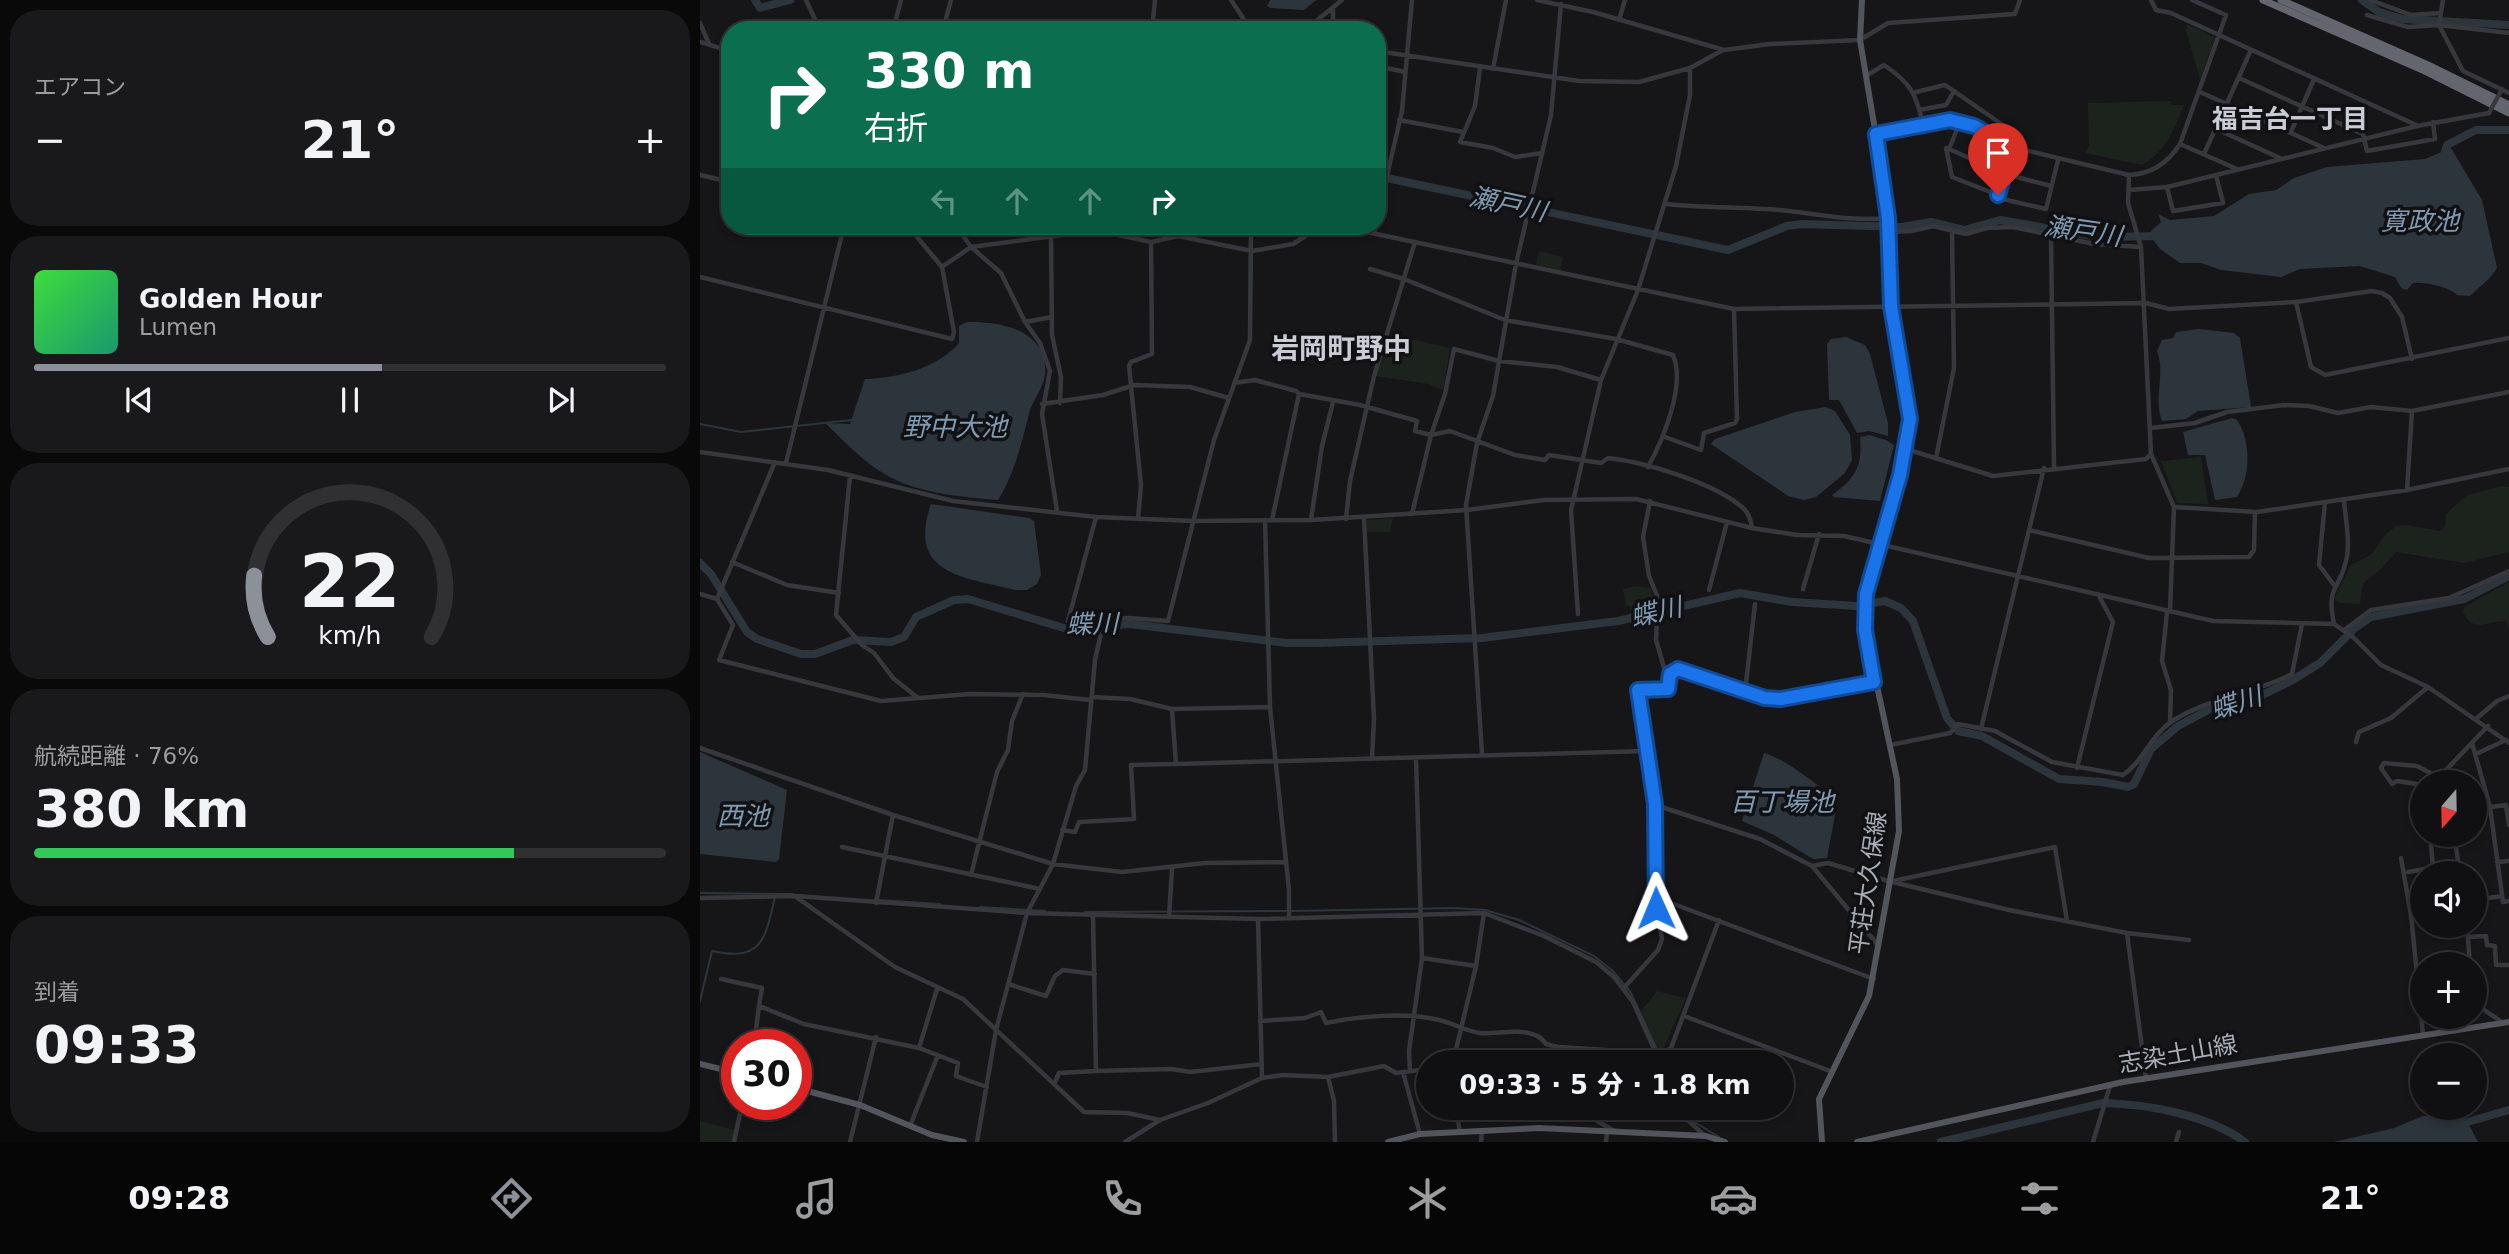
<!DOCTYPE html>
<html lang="ja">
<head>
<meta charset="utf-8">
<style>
  :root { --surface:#101012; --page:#19191b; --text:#f1f3f6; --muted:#9c9d9f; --line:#303032; --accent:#8c9099 }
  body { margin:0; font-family:"DejaVu Sans","Noto Sans JP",sans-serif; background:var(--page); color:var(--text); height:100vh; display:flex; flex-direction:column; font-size:26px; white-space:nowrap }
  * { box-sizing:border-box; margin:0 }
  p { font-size:23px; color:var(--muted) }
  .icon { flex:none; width:38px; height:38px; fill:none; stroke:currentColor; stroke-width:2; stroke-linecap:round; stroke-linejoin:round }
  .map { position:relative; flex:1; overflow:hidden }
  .panel { display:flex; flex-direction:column; gap:10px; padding:10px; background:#09090a; width:700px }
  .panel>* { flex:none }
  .banner { position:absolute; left:21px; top:21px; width:665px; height:214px; border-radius:28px; box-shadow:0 4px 10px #0003,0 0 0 2px var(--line); background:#0b6e4f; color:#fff; overflow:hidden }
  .needle { width:46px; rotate:200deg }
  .fabs { position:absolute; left:1710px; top:770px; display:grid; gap:14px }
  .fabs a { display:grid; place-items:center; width:77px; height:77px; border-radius:50%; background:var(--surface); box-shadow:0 4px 10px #0003,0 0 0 2px var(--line); font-size:35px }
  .speed { position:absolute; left:21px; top:1029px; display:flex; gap:14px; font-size:35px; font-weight:700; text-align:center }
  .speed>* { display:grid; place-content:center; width:91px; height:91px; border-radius:50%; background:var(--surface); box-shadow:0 4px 10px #0003,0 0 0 2px var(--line); line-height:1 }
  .speed .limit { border:10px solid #d22; background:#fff; color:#111 }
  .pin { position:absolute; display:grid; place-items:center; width:60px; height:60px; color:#fff; margin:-72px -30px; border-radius:50% 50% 50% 0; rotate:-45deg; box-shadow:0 0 7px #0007 }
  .pin .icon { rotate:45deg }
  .me { position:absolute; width:77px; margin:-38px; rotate:359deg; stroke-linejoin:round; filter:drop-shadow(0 0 5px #0008) }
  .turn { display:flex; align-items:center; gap:24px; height:147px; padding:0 28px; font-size:32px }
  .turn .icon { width:91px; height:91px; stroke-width:2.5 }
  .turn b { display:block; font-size:49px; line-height:60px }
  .lanes { display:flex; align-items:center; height:66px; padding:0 28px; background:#0003; justify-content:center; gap:35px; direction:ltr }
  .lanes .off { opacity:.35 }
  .big { font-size:52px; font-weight:800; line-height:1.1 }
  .panel .card { flex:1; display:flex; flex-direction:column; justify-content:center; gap:10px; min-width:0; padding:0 24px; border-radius:28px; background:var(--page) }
  .panel .dial { align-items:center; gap:0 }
  .dial svg { height:182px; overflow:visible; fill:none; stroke:var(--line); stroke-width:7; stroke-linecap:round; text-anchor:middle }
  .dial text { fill:var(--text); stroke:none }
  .song { display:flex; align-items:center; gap:21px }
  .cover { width:84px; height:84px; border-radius:10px; background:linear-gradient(135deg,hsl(120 70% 55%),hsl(160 70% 35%)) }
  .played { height:7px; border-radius:4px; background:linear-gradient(90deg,var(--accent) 55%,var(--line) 55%) }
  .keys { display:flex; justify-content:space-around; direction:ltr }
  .heat { display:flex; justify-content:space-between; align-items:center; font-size:38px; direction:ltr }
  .charge { height:10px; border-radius:5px; background:linear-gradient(90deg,#34c759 76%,var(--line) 0) }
  .trip { position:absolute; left:716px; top:1050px; width:378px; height:70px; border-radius:35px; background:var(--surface); box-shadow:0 4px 10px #0003,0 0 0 2px var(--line); font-weight:800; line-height:70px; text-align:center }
  .dock { display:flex; height:112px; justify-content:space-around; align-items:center; background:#060607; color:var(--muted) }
  .dock .icon { width:49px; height:49px }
  .dock .current { color:var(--accent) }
  .dock b { font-size:32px; color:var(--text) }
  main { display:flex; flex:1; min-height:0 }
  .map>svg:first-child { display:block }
  .green { fill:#1c231d }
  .water { fill:#2c353c }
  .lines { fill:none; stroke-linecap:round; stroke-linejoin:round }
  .stream { stroke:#2c353c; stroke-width:2 }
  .river { stroke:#2c353c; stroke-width:8 }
  .minor { stroke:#37383d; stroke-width:4.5 }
  .major { stroke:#53555c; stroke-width:6 }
  .highway { stroke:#63666e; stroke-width:7 }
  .minor-bridge { stroke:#37383d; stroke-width:4.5 }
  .route-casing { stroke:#114b97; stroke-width:18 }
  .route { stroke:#1a73e8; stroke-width:12 }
  .labels { text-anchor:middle; stroke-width:7; stroke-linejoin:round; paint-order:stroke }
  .street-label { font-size:24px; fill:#a8adb8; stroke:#111113 }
  .neighbourhood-label { font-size:26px; font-weight:bold; fill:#c9ccd4; stroke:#111113 }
  .water-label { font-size:26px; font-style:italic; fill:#7f9bb3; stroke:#111113 }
  .quarter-label { font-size:28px; font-weight:bold; fill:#c9ccd4; stroke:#111113 }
</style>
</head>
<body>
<main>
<section class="panel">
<div class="card"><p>エアコン</p>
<div class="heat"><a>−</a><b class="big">21°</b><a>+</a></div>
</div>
<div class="card">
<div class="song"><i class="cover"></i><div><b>Golden Hour</b><p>Lumen</p></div></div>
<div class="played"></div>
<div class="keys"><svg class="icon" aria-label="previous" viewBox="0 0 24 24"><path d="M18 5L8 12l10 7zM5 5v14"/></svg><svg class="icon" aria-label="pause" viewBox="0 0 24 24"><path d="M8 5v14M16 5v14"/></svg><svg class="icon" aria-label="next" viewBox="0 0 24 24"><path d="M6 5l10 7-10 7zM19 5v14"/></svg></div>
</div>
<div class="card dial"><svg viewBox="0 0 100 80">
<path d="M14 69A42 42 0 1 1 86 69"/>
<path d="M14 69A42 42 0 0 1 8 42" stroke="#8c9099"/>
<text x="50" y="56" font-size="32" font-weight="700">22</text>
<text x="50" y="72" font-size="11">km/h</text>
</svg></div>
<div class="card"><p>航続距離 · 76%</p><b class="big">380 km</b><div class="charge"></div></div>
<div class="card"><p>到着</p><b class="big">09:33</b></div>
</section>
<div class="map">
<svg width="1809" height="1142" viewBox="0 0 1809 1142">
  <rect width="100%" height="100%" fill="#161618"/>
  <!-- green -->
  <path class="green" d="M1487,24L1515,38L1500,80L1486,30Z
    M1471,101V105H1484C1474,130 1466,151 1442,165L1385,153L1389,145L1388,103Z
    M839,251L863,257L860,270L836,265Z
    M687,334L750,348L743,390L728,384L676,376Z
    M1501,457L1508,504L1477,503L1461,461Z
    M1803,486L1809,487V552L1764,563L1696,552L1681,569L1663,583L1660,604L1639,603L1634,598L1651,565L1672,554L1685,535L1696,526L1707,525L1740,531L1745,526L1746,514L1767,495Z
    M693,518L690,532H667V520Z
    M1809,582V630L1806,621C1786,621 1774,634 1763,612L1764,607Z
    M935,586L951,588L955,604L931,611L930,606H926L923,589Z
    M957,991L986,998L963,1049L958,1048L941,1011Z
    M0,1121L35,1130L32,1142H0Z"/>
  <!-- water -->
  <path class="water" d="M570,0H616L604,10L571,8L567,6Z
    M1751,148L1782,200L1797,268C1791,279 1779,287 1770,296L1757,295C1750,287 1724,282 1713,283L1707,290L1701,288L1695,277L1660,266L1600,269L1581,277L1521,270L1501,263H1480L1460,249L1451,237V231L1461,222L1458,214L1470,220L1514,216L1549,194L1576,190L1594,178L1627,167L1725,159Z
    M358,226H473L448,236L404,227L364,230Z
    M267,322C300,321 349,330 345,375C344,387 332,401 329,414C321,444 315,473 298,500C260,497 211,493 178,470C159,457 142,439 125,423L150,424L165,379C198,378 236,369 259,343V326Z
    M1499,329L1534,333L1540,338L1551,407L1498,411L1486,419L1462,421C1453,397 1466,373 1457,351L1462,340L1473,338L1476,332Z
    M1146,337L1165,345L1170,354L1188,423V436L1169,431L1157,433L1139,400H1129L1127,344L1131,339Z
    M1125,407L1135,411L1150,435L1152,460L1145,473L1116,497L1104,500L1088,496L1011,444L1015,439L1095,412Z
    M1532,418L1537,420C1551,441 1551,475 1537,497L1515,500L1505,455H1488L1483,432Z
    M1169,435L1186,440L1194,445L1180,501L1134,497L1132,495C1155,479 1163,465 1160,437Z
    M231,504L329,518L334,521L341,575L337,584L327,590H316C265,577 206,575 231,504Z
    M0,752L87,790L79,859L76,862L0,854Z
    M1064,753C1092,762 1113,784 1138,799L1127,858L1113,859L1074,835L1042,821Z
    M1756,1112L1765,1117L1778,1142H1634L1694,1128L1723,1116L1753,1115Z"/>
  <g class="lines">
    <!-- stream -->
    <path class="stream" d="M0,424L41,432L151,420
      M0,893L93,894
      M179,900L240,904
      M280,907L345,911
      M592,911L754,908L785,910L819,920L894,956L912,970L931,993L963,1062
      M385,912L586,911
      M0,1001L12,951C62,962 65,940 75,897
      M981,1108L996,1123L1019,1137"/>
    <!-- river -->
    <path class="river" d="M55,0L60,8L90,0
      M1662,0L1679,12L1703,19L1809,25
      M1743,159L1747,145L1776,130H1809
      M677,176L1028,250L1087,226L1102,224L1202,227L1231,222L1264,230L1300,220L1398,237L1462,236
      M0,563L11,574L47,632L57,639L101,654H115L153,640L191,642L204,637L216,617L254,600L268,599L367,629L430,624L587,643H618L782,638L918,621L1040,593L1092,602L1157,606L1185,601L1201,608L1213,621L1247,718L1258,731L1282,736L1359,779L1403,782L1428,787L1434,784L1451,749L1478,726L1523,702L1552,700L1591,681L1620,663L1655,628L1671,617L1764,599L1809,576
      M1760,1124L1809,1110
      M1241,1142L1403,1103C1448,1104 1508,1115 1545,1142"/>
    <!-- minor -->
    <path class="minor" d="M106,0L120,30
      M531,0L551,30
      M837,0L893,12L1024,50L1070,44L1160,40L1188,23L1315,14L1320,0
      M1451,0L1456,10L1471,13L1716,125
      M1670,0L1711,15L1741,13
      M1743,0L1739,25L1763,71L1809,93
      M1667,15L1708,27L1739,25L1809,33
      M919,20L925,0
      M0,23L9,44
      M193,30L201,0
      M243,30L251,0
      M452,30L455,0
      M597,30L615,22L642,0
      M633,30V10
      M0,42L30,51
      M677,51L879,81L939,82L990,68L1023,50
      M677,66L705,72
      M780,68L775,106L760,142L793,148L815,157L842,153
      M793,69L806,0
      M1166,76L1184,65C1211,83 1216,94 1223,124
      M1539,78L1663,134L1667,151L1735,139L1733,122
      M1216,92L1245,85L1316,134L1298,195
      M1500,92L1624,148
      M30,108L23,125L30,128
      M1219,110L1246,105L1254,91
      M699,120L763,132
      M1260,122L1249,149L1246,148L1252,177L1298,195V198L1346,209L1358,160
      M1516,129L1580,158
      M1591,132L1614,79
      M1176,133L1250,120L1260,122L1274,126L1312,147L1429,175C1452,174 1468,163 1480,144L1526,15L1492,0
      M1480,144L1537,169
      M1249,149L1305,174L1351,186
      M1504,154L1551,50
      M0,175L30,182
      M1429,175L1428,203L1441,247L1451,454L1474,507L1470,611L1467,612L1462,661L1471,690L1470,723
      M1467,187L1473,211L1523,203L1516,175
      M1429,190L1467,187L1717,126L1789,113
      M965,204C1003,208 1041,207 1079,210C1114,213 1150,222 1187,218
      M677,219L702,111L712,0
      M208,226L242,267L271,247L385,232L409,233L451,242L478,236L552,251L593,244L621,226
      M256,226L271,247L301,273L325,322L340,343L350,371L342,414L357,511
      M638,226L1034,309L1446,303L1469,309L1596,302L1672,291L1682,293L1690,298L1702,317L1712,359
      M1188,232L1212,231L1233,226L1266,234L1287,228L1313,227L1394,244L1441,247
      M674,233L676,226
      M1351,236L1354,467
      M351,239L352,335L361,377L360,403
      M670,269L704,279L805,320L916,339L973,355C986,385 963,440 948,467
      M0,277L252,339L254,332L242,267
      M1596,302L1611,367L1625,375L1809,338
      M325,322L352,317
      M534,383L555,380L596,391L599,394L660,405L717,421L715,431L731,435L750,431L815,455L845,460L849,455L901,463L908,458C945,462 1015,483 1043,508C1049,513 1051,520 1052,528
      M342,404L403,395L434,385L490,387L529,398
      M1451,428L1495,423L1527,412L1584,405L1609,406L1638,413L1671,407L1712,411L1809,392
      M965,437L1001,450L1004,433L1035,423L1037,419L1034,309
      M1206,449L1293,476L1446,459L1451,454
      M0,452L128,470L253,501L396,517L493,521L611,520L767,510L844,500L936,499L1052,528L1097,535L1144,536L1513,621L1634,624L1654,638L1681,665L1728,687L1809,743
      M1236,458L1254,368L1252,231
      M86,463L144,226
      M150,476L136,615L162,645L174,653L193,678L218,698
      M1707,490L1712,411
      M1625,502L1619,565L1634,585
      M1474,507L1557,512L1707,490L1809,469
      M712,514L731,435L745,394L754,349L799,361L857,367L901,380
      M396,517L368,621L429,618L468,621L514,440L550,340L551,226
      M664,518L674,719L672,758
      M438,519L441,485L429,366L431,362L452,354L451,242
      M646,519L650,481L674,376L715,242
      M565,520L570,707L589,890V918
      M572,520L599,394
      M611,520L622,446L633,402
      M1329,530L1449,558L1549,557L1554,550L1555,512
      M32,562L87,585L139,593
      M1103,589L1119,534
      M1009,590L1027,522
      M0,594L17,599L33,625L19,660L181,701L270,694L344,695L390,700
      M17,599L75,462
      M878,614L871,510L901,380L938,290L976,166L990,95V68
      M1634,624C1626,585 1639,592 1646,561C1651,543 1645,518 1644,499
      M1644,630L1671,610L1749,598L1809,571
      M970,674L978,669L985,670L1065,698L1081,699L1174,683
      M1045,692L1055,604
      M392,697L430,699L472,709L570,707
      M472,709L476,764L947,751
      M1777,718L1797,701L1809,696
      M1281,729L1344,468
      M1656,742L1659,732L1691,718L1728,687
      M1772,743L1790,807L1803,902L1809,901
      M1190,745L1250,733L1258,724L1295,731L1352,762L1423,775C1442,763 1451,735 1471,722C1509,697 1552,695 1592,674L1602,624
      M0,748L193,815L353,864L422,872L505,863L585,862
      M782,754L766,505L777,443L793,396L816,264L851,115L861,4
      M1776,754L1806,740
      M1377,768L1413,622L1398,594
      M1746,782L1745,771L1788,726
      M1722,785L1697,781L1692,784L1681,768L1684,763L1717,766L1740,778
      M955,805L1060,839L1112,866L1178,945
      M1790,807L1806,805L1809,825
      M362,830L375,832L379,822L434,819L431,765L476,764
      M1730,835L1733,867
      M1754,835L1760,873
      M142,847L340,889
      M1701,858L1711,915L1723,1034
      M1797,862L1809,861
      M1112,866L1128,863L1188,881L1309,910L1427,933L1489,940
      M1708,872L1758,863
      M271,875L297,772L308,750L312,721L323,694
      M1193,881L1355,847L1367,921
      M96,897L195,967L263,999L384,1112L427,1113L460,1120
      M955,897L1174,979
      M0,898L96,896L327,913L558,919L784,913L844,936L896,962L914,977L933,1002L960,1062
      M1774,900L1802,896
      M176,903L193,815
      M1710,908L1722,906
      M393,916L396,1071L471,1069L490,1072L562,1064
      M469,917L472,869
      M558,919L562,1078
      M1767,926L1770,964
      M1427,933L1446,1078
      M1741,933L1768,931
      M1768,937L1786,936L1787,945L1795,946L1796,965H1809
      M722,958L776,966
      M21,979L62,988L59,1006
      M308,984L346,996L355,976L363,970L395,974
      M923,989L958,950L962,939L955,897V805L938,690L968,689L970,674L965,671L956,640L958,598L949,576L943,537L950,501
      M1774,1003L1802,1022
      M984,1016L1130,1071
      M560,1021L605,1018L621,1012L626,1023C659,1016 705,1012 739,1020C753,1023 765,1031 780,1033C799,1035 834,1024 846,1044L858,1047L955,1053
      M54,1045L59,1006L104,1024L219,1048L237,989
      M219,1048L258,1063L256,1076L287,1087
      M958,1057L971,1048L1019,920
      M753,1062L776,966L784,913
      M861,1062L864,1048
      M710,1071L709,1051L722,958L716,759
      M703,1072L720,1134
      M628,1077L634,1101L635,1142
      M355,1082L359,1073L396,1071
      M756,1108L760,1133
      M876,1108L914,1131
      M975,1108L1005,1136
      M210,1126L238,1055
      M34,1142L42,1104
      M150,1142L176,1037
      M277,1142L296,1030L327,913L353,864L376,786L385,770L395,660L404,620
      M425,1142L460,1120L508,1103L562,1078L583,1075L628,1077L684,1066L696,1073L728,1069
      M781,1142L782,1131
      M906,1142L907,1131
      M1393,1142L1410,1086
      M1476,1142L1479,1132"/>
    <!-- major -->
    <path class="major" d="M0,1064L37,1073
      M96,1088L160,1105L232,1135L264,1142
      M688,1142L720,1134L839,1128L1006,1136L1025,1142
      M1122,1142L1119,1099L1169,996L1199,831L1197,779L1165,630L1171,570L1200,475L1210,419L1191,306L1183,178L1160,40L1162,0
      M1157,1142L1423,1082L1809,1022"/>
    <!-- highway -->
    <path class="highway" d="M1563,0L1725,71L1809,113
      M1581,0L1728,65L1809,105"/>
    <!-- minor-bridge -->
    <path class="minor-bridge" d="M1789,113L1802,89"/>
  </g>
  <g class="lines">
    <defs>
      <path id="route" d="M956,908L955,804L938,690L968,689L970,674L978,669L1065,698L1081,699L1174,682L1165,630L1166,594L1200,475L1210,419L1191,306L1188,218L1176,134L1250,120L1274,126L1312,148L1298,195"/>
    </defs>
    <!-- route casing -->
    <use href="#route" class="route-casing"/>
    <!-- route -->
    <use href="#route" class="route"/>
  </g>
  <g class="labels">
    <!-- street labels -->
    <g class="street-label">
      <text transform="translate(1168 883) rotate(-82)" y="8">平荘大久保線</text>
      <text transform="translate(1478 1054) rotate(-10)" y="8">志染土山線</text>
    </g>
    <!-- neighbourhood labels -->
    <g class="neighbourhood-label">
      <text x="1590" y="128">福吉台一丁目</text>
    </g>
    <!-- water labels -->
    <g class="water-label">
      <text transform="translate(808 204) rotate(12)" y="9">瀬戸川</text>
      <text x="1720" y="230">寛政池</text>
      <text transform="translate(1383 231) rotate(8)" y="9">瀬戸川</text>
      <text x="255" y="436">野中大池</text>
      <text transform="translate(956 612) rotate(-13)" y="9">蝶川</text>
      <text transform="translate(392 624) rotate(-1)" y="9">蝶川</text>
      <text transform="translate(1536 703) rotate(-18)" y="9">蝶川</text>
      <text x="1082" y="811">百丁場池</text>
      <text x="43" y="825">西池</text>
    </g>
    <!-- quarter labels -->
    <g class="quarter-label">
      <text x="641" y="358">岩岡町野中</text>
    </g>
  </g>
</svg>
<div class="fabs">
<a><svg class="needle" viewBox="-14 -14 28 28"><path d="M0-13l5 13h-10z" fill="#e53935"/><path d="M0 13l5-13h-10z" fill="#9c9d9f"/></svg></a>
<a><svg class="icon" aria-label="sound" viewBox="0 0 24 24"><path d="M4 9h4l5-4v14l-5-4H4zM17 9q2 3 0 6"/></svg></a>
<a>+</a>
<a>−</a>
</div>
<div class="speed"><div class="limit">30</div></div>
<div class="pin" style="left:1298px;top:195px;background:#d93025"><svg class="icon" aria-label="arrive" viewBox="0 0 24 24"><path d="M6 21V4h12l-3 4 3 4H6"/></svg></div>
<svg class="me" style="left:956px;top:908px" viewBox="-20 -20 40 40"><path d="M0-17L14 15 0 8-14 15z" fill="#1a73e8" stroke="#fff" stroke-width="4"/></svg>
<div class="trip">09:33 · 5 分 · 1.8 km</div>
<div class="banner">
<div class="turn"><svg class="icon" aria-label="right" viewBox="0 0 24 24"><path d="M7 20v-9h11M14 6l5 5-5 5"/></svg><div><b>330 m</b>右折</div></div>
<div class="lanes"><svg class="icon off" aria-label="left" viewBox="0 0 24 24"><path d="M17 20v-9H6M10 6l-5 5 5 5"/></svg><svg class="icon off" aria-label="ahead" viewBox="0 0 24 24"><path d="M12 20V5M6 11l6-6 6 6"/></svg><svg class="icon off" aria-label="ahead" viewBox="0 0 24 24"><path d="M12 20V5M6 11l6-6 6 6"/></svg><svg class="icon" aria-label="right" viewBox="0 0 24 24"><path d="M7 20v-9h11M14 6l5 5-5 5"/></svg></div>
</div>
</div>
</main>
<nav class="dock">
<b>09:28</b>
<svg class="icon current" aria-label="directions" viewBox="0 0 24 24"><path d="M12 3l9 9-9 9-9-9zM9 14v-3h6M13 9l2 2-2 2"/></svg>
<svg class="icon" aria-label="music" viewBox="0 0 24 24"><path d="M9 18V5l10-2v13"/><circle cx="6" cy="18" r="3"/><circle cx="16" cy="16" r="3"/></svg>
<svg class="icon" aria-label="phone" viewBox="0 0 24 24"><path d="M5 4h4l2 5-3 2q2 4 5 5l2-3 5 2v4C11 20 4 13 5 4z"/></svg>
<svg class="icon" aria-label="climate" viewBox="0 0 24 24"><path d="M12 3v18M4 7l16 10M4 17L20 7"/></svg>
<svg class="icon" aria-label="car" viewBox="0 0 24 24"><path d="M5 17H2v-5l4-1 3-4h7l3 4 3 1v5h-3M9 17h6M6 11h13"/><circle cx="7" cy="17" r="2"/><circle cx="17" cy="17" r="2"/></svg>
<svg class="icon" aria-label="filters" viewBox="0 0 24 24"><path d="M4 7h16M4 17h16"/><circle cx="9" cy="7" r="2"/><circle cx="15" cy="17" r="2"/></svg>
<b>21°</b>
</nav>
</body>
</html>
